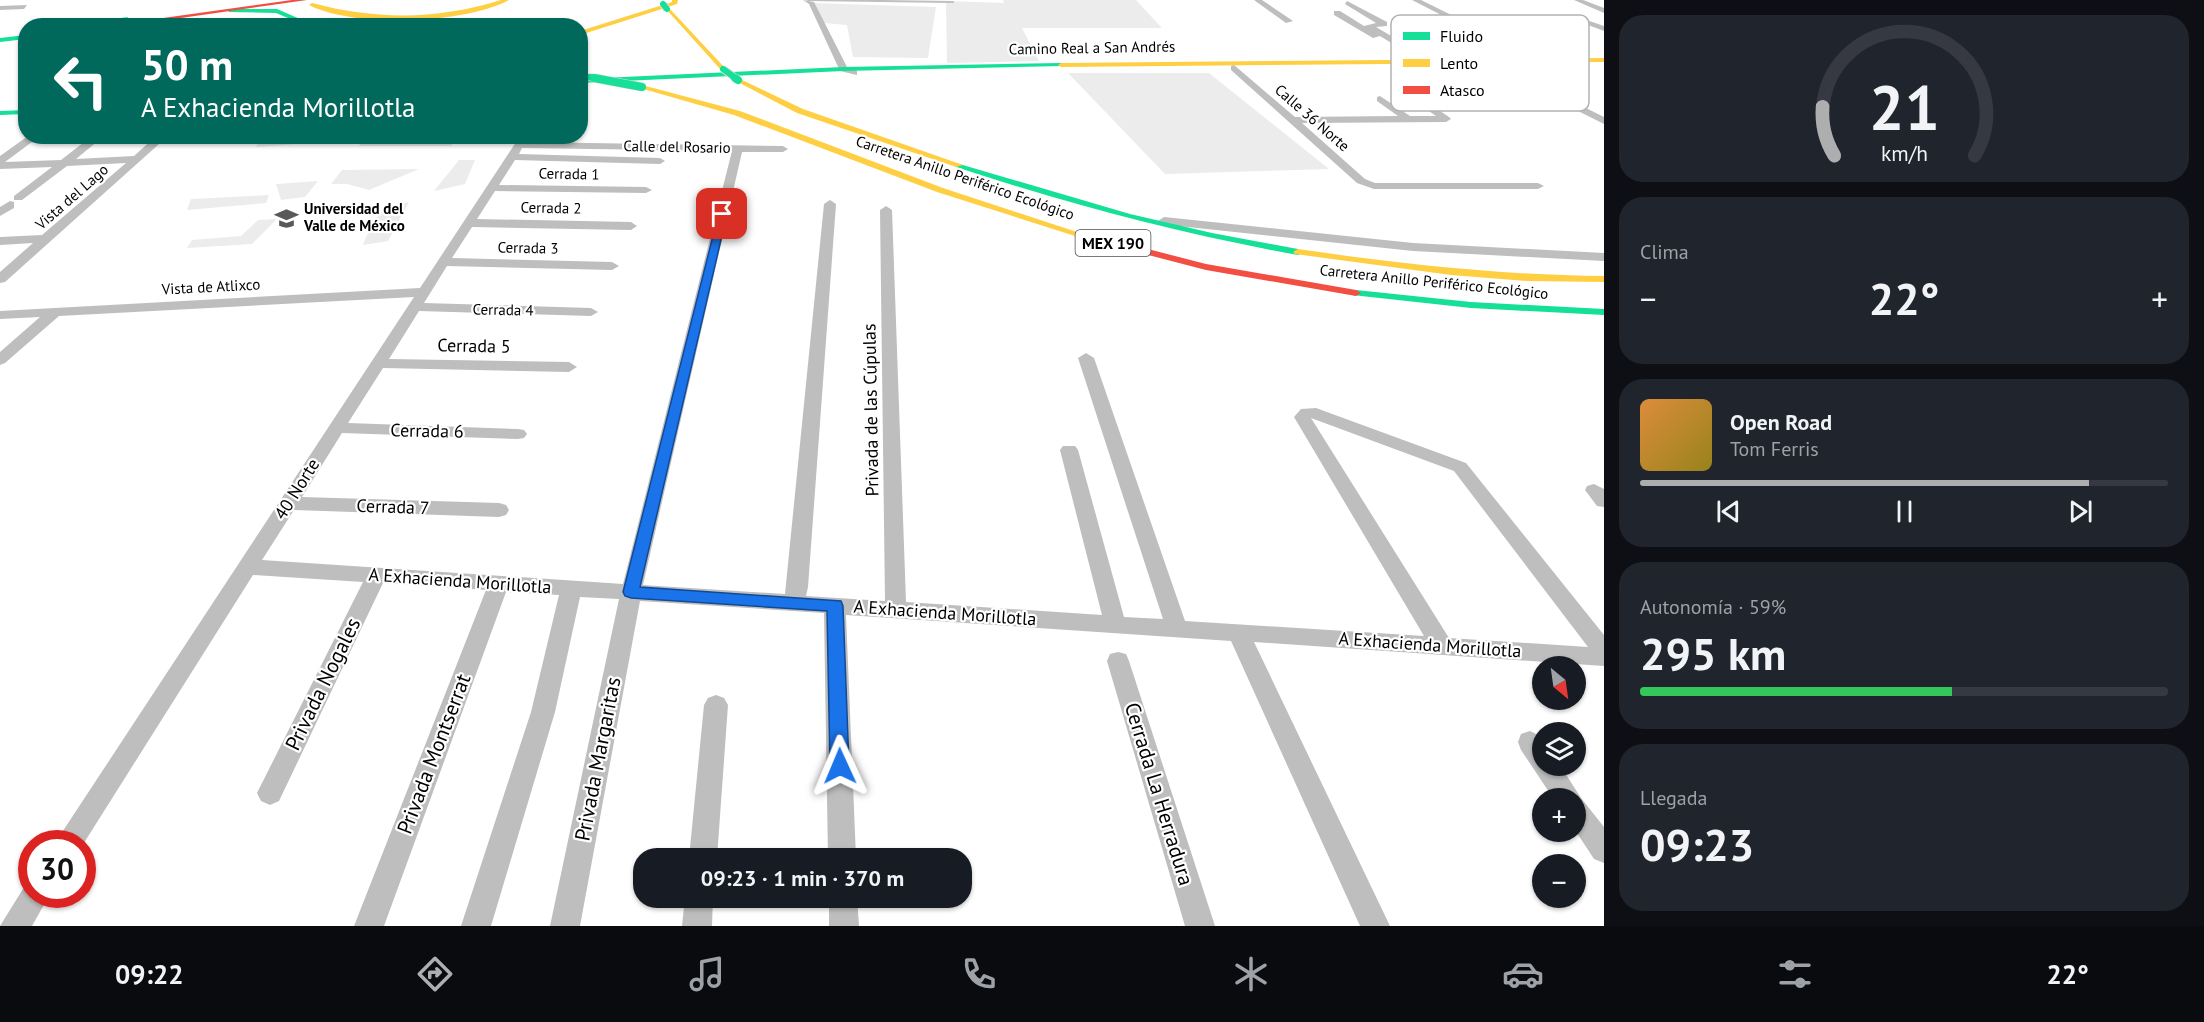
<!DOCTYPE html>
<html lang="es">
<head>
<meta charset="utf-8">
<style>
  :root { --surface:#171b24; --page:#20242c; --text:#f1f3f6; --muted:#9ea1a6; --line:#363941; --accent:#adaeaf }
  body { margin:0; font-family:"PT Sans",sans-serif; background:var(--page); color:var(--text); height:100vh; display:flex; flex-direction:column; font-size:22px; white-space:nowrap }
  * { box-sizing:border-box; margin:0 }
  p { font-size:20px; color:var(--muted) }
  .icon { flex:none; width:33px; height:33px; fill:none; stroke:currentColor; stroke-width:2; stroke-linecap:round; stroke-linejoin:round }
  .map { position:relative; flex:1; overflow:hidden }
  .panel { display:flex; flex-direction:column; gap:15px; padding:15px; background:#0d0f14; width:600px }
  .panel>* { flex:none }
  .banner { position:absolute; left:18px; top:18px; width:570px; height:126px; border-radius:24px; box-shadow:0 2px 4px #0004; background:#00695c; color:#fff; overflow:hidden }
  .needle { width:39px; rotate:151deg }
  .controls { position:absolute; left:1532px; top:656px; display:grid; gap:12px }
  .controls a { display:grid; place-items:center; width:54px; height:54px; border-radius:50%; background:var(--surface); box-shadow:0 2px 4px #0004; font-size:30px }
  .speed { position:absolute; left:18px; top:830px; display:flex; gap:12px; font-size:30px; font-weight:700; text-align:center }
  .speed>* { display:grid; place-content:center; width:78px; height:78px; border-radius:50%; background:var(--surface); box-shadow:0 2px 4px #0004; line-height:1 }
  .speed .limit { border:9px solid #d22; background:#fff; color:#111 }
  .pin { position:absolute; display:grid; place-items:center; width:51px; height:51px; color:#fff; margin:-26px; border-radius:12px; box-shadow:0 3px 9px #0006 }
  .me { position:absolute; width:66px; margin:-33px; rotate:359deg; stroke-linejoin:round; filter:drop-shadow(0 0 4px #0008) }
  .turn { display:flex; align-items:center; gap:21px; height:126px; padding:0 24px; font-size:27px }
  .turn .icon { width:78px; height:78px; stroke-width:2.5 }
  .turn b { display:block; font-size:42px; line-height:51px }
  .big { font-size:45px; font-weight:700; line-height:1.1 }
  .panel .card { flex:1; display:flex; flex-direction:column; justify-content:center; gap:9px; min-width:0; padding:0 21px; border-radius:24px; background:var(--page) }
  .panel .dial { align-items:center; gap:0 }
  .dial svg { height:156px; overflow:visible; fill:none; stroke:var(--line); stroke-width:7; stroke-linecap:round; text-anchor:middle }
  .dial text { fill:var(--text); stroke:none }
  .song { display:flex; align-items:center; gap:18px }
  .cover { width:72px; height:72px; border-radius:9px; background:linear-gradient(135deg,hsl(30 70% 55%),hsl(50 70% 35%)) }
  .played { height:6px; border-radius:3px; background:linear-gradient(90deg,var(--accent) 85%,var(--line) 85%) }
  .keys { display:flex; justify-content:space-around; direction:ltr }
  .heat { display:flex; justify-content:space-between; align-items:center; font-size:33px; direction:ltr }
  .charge { height:9px; border-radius:4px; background:linear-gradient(90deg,#34c759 59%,var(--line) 0) }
  .trip { position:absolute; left:633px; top:848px; width:339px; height:60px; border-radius:24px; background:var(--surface); box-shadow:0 2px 4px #0004; font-weight:700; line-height:60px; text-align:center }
  .tabs { display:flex; height:96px; justify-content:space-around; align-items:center; background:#090b0e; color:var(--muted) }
  .tabs .icon { width:42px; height:42px }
  .tabs .on { color:var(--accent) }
  .tabs b { font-size:27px; color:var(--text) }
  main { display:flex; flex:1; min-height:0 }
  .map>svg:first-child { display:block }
  .green { fill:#ececec }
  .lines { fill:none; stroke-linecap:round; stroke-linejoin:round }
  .stream { stroke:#bfbfbf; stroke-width:2 }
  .street { fill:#bebebe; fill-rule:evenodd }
  .fast { fill:#16e098; fill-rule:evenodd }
  .slow { fill:#ffcf43; fill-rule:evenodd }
  .jam { fill:#f24e42; fill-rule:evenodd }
  .fast-bridge-far1-casing { stroke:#dbdbdb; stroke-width:8; stroke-linecap:butt }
  .fast-bridge-casing { stroke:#dbdbdb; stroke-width:9; stroke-linecap:butt }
  .slow-bridge-casing { stroke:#dbdbdb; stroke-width:8; stroke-linecap:butt }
  .fast-bridge-far1 { stroke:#16e098; stroke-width:6 }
  .fast-bridge { stroke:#16e098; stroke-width:8 }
  .slow-bridge { stroke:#ffcf43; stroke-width:6 }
  .route { fill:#1a73e8; stroke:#114b97; stroke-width:1.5 }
  .labels { text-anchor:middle; stroke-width:4.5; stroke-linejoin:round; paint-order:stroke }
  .far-street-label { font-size:15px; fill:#000; stroke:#fff }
  .far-poi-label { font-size:15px; font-weight:bold; fill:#000; stroke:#fff; text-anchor:start }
  .shield { fill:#fff; stroke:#4c4c4c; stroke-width:1.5 }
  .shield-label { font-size:16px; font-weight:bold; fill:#000 }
  .street-label { font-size:18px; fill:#000; stroke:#fff }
  .near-street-label { font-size:21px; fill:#000; stroke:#fff }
  .key { fill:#fff; stroke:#b2b2b2; stroke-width:1.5 }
  .key-label { font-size:16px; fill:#000 }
</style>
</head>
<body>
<main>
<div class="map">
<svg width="1604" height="926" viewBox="0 0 1604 926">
  <rect width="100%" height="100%" fill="#fff"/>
  <!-- green -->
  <path class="green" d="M1003,0H1136L1162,28H1022L1039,61L947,63L946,1L1004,3Z
    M812,3L936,7L928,58L853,57L847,25L823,23Z
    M1068,73H1209L1329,169L1165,174Z
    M261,137V136L392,137L256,147Z
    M452,137V146H359L361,142Z
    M459,160H475L465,184L434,191Z
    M419,169L369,190L347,184H331L342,170Z
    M318,181L305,197L281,200L276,184Z
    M269,195L266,203L187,210L191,199Z
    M409,202L388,241L363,245C375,216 377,210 409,202Z
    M277,219L252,244L187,248L192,240L241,236L258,220Z"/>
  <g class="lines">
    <!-- stream -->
    <path class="stream" d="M808,0L953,2"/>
    <!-- street -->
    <path class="street" d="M803,0L814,2L847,67L857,71V75L840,71L809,4Z
      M1254,0H1262L1293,21L1286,23Z
      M1412,0H1421L1542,60L1535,62L1499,44H1428V40H1490Z
      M1574,0H1583L1604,8V13Z
      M1347,1L1387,22V26L1376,27L1430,59V63H1424L1380,36L1373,38L1334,15V11H1340L1364,26L1376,23L1345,4Z
      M27,5L24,9L0,10V6Z
      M1575,16L1604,26V31L1575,20Z
      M1485,58L1604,117V124L1482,63L1481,61Z
      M1234,65L1295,117L1398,116L1377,101V97L1380,96L1410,116H1436L1412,99L1410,97L1415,94L1449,117L1451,119L1446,122L1302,123L1365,179L1375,183H1538L1544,186L1538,189H1374L1357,183L1231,70V66Z
      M28,136H40L5,162L61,160L92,136H104L76,159L134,156L156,136H168L5,282L0,283V272L33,243L0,245V237L42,235L126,163L67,166L22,200H14V196L52,167L0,169V156Z
      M520,136H530L526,142L783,146L788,149L783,152H742L643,585L785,594L824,204L830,200L836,204L808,587L806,596L885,601L880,210L886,206L892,210L906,602L1102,615L1060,450L1063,446H1075L1078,450L1124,617L1163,619L1078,358L1086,353L1094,358L1185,621L1424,636L1294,417L1301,409L1316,408L1466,463L1604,635V666L1254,642L1390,926H1360L1231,641L846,615L856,858H828L824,613L640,601L580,926H550L619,599L580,597L555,712L491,926H461L531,712L559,595L506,592L384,926H354L486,590L383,583L279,801L270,805L261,801L257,793L363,582L253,575L82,846V843H55L414,297L59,316L5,363L0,365V352L40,317L0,319V311L420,288ZM522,148L732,151L623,584L262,560L294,510L499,517L506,515L509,510L506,505L499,503L302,497L342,433L518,439L524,438L527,434L524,430L518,429L348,423L383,368L569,372L577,367L569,362L389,359L419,311L591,316L598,312L591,308L424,303L447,266L612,270L619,266L612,262L452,258L472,227L631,230L637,226L631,222L477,219L495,191L646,193L652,190L646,187L499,185L515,160L660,164L665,161L660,158L519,154ZM1311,418L1454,471L1588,647L1449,638Z
      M10,201L14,202V208L0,216V207Z
      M1164,217L1413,243L1604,253V261L1413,251L1160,224L1158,221Z
      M1594,484L1604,489V507L1597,506L1585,490L1587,486Z
      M1118,652L1126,654L1129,661L1215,926H1185L1107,661L1110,654Z
      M716,695L724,698L728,705L717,858H689L704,705L708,698Z
      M1530,731C1546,737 1542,750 1542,765H1560L1581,798L1604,827V863L1594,859L1575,830V798H1553L1521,750L1518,742L1521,734Z
      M32,882V894H50L32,926H0L26,884Z
      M685,897H713L712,926H682Z
      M829,897H857L859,926H829Z"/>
    <!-- fast -->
    <path class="fast" d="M227,9H277L316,26H307L276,13L229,12Z
      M128,17L126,20L84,26H65Z
      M26,35V39L0,42V38Z
      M1061,63L1063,66L843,71L580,83V79L843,67Z
      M26,110V114L0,115V111Z
      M956,163L1130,214L1212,233L1298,249L1303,252L1298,255C1181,234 1068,204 956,167Z
      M1356,290L1471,302L1604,309V315L1471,308L1352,295V291Z"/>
    <!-- slow -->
    <path class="slow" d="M501,0H509C464,24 354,28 309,5L312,3C376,20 437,20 501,0Z
      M672,0H678L677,4L665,8H669L725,68V70H721L665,8L580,35V31L672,2Z
      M1604,58V62L1061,67L1058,65L1061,63Z
      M736,79H740L803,109L963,165L956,167L797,113L736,81Z
      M642,85L740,111L943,188L1083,234L1075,236L937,192L734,115L640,88Z
      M1298,249C1400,264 1501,275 1604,276V282L1527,281L1451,275L1295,254L1293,252Z"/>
    <!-- jam -->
    <path class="jam" d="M292,0H307L125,26H106Z
      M463,19L519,24L522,26L461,22Z
      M1078,231L1206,264L1356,290L1361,293L1356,296L1206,270L1075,236V232Z"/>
    <defs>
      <path id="fast-bridge-far1" d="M663,4L667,9
        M723,69L737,79
        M589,77L602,79"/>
      <path id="fast-bridge" d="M594,78L642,87
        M735,78L738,80"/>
      <path id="slow-bridge" d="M330,21L338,26"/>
    </defs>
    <!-- fast-bridge-far1 casing -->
    <use href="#fast-bridge-far1" class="fast-bridge-far1-casing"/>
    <!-- fast-bridge casing -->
    <use href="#fast-bridge" class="fast-bridge-casing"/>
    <!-- slow-bridge casing -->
    <use href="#slow-bridge" class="slow-bridge-casing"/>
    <!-- fast-bridge-far1 -->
    <use href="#fast-bridge-far1" class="fast-bridge-far1"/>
    <!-- fast-bridge -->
    <use href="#fast-bridge" class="fast-bridge"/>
    <!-- slow-bridge -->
    <use href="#slow-bridge" class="slow-bridge"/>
  </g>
  <!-- route -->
  <path class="route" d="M719,212L727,214L640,587L841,601L843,606L849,766L846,772L840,775L833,772L830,766L827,611L631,598L625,596L623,592Z"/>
  <!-- icons -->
  <defs>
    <symbol id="university-bare" viewBox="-9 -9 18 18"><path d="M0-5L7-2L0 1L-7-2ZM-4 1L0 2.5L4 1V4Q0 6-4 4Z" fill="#595959" stroke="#fff" stroke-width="2.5" paint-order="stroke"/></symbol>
  </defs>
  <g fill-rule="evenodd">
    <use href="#university-bare" x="270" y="202" width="33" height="33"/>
  </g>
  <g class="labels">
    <!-- far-street labels -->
    <g class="far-street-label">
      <text transform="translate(1092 48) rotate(-1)" y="5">Camino Real a San Andrés</text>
      <text transform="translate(1312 118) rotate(41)" y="5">Calle 36 Norte</text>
      <text transform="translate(677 147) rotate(1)" y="5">Calle del Rosario</text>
      <text transform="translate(569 174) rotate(1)" y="5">Cerrada 1</text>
      <text transform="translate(965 178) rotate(19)" y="5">Carretera Anillo Periférico Ecológico</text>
      <text transform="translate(72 197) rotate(-41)" y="5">Vista del Lago</text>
      <text transform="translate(551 208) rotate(1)" y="5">Cerrada 2</text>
      <text transform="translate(528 248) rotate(1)" y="5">Cerrada 3</text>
      <text transform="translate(1434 282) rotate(6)" y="5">Carretera Anillo Periférico Ecológico</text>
      <text transform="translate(211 287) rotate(-3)" y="5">Vista de Atlixco</text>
      <text transform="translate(503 310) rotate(1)" y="5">Cerrada 4</text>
    </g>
    <!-- far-poi labels -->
    <g class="far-poi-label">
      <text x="304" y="214">Universidad del<tspan x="304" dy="17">Valle de México</tspan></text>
    </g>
    <!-- shield labels -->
    <rect class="shield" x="1075.5" y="230" width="75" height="26" rx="4.5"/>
    <g class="shield-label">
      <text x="1113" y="249">MEX 190</text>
    </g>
    <!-- street labels -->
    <g class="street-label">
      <text transform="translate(474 346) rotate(1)" y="6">Cerrada 5</text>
      <text transform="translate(871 410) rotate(-91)" y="6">Privada de las Cúpulas</text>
      <text transform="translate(427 431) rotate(1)" y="6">Cerrada 6</text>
      <text transform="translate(297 489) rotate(-58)" y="6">40 Norte</text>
      <text transform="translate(393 507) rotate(2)" y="6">Cerrada 7</text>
      <text transform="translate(460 581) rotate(4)" y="6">A Exhacienda Morillotla</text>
      <text transform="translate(945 613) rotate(4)" y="6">A Exhacienda Morillotla</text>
      <text transform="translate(1430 645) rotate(4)" y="6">A Exhacienda Morillotla</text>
    </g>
    <!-- near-street labels -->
    <g class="near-street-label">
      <text transform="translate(323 684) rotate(-64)" y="7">Privada Nogales</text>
      <text transform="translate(434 754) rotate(-69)" y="7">Privada Montserrat</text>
      <text transform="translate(598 759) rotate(-79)" y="7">Privada Margaritas</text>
      <text transform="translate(1159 794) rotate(73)" y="7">Cerrada La Herradura</text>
    </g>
  </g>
  <!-- legend -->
  <rect x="1391" y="15" width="198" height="96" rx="9" class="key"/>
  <rect x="1403" y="32" width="27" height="8" fill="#16e098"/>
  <rect x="1403" y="59" width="27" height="8" fill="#ffcf43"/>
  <rect x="1403" y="86" width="27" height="8" fill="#f24e42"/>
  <g class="key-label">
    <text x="1440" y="42">Fluido</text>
    <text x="1440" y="69">Lento</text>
    <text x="1440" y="96">Atasco</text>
  </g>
</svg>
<div class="controls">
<a><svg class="needle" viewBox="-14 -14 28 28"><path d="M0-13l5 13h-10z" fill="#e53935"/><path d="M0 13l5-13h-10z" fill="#9ea1a6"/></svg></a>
<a><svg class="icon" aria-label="layers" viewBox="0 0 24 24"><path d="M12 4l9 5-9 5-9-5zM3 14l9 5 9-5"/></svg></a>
<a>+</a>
<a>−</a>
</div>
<div class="speed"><div class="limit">30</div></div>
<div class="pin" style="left:722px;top:214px;background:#d93025"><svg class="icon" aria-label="arrive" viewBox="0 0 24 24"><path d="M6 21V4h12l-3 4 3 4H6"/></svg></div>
<svg class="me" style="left:840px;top:766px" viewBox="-20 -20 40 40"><path d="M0-17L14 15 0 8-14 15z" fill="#1a73e8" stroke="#fff" stroke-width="4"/></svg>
<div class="trip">09:23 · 1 min · 370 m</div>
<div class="banner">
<div class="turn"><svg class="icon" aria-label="left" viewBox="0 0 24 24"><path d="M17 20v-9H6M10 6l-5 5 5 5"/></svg><div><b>50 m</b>A Exhacienda Morillotla</div></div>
</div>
</div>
<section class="panel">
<div class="card dial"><svg viewBox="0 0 100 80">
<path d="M14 69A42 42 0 1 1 86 69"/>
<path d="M14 69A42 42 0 0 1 8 44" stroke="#adaeaf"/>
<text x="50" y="56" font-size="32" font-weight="700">21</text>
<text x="50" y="72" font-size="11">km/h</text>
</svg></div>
<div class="card"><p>Clima</p>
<div class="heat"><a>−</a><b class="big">22°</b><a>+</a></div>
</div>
<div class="card">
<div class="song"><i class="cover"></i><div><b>Open Road</b><p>Tom Ferris</p></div></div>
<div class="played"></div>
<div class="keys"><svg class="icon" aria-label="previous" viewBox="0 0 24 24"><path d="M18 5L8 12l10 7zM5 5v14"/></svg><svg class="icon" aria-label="pause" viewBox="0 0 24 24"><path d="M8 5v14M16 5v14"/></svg><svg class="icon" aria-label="next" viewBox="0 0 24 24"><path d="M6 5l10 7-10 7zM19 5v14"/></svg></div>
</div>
<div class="card"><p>Autonomía · 59%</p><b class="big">295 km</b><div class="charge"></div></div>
<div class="card"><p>Llegada</p><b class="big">09:23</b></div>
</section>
</main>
<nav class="tabs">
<b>09:22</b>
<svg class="icon on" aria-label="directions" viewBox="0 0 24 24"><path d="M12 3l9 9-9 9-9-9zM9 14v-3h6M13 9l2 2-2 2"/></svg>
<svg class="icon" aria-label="music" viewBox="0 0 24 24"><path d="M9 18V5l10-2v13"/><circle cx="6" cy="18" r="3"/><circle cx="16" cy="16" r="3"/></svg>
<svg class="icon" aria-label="phone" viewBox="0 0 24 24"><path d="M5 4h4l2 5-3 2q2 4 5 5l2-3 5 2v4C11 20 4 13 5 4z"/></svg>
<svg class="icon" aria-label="climate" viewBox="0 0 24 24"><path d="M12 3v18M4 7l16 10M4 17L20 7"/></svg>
<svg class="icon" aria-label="car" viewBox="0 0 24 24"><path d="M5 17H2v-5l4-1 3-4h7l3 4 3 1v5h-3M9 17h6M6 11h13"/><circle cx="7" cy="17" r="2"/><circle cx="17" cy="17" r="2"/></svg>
<svg class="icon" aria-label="filters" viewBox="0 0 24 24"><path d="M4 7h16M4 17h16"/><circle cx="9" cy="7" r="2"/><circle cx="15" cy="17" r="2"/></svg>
<b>22°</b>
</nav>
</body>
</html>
